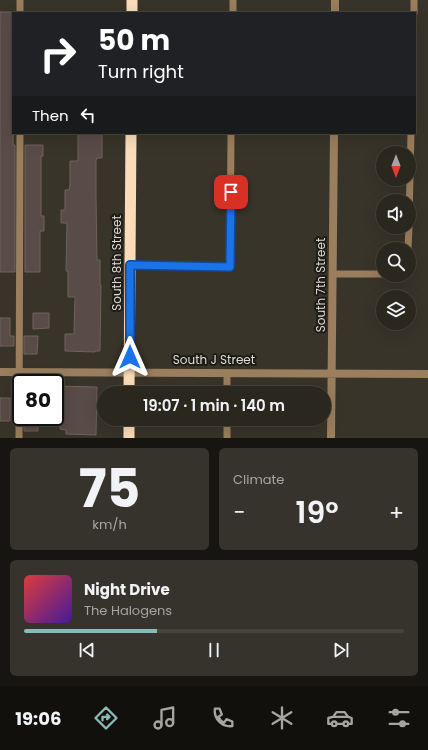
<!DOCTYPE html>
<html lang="en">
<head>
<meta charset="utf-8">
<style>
  :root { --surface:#2a271f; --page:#36332c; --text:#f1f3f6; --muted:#a5a5a4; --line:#46443d; --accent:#8bbbb9 }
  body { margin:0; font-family:Poppins,sans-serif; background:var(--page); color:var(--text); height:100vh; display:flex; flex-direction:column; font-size:15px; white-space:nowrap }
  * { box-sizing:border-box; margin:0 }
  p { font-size:13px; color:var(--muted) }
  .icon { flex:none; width:22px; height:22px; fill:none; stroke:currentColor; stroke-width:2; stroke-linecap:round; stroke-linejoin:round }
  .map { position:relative; height:438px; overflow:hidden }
  .sheet { display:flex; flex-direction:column; gap:10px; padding:10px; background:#171511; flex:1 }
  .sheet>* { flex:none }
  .top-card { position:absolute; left:12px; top:12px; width:404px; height:122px; border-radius:0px; box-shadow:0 4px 16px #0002,0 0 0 1px var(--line); background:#202124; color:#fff; overflow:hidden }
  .needle { width:26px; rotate:180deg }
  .controls { position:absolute; left:376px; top:146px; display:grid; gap:8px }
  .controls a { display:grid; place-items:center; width:40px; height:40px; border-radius:50%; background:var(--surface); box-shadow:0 4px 16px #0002,0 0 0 1px var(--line); font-size:20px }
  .speed { position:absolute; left:12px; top:374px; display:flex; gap:8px; font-size:20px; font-weight:700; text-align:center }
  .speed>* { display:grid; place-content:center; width:52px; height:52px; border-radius:50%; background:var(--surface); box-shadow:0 4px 16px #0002,0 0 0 1px var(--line); line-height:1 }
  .speed .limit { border:2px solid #111; border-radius:6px; background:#fff; color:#111 }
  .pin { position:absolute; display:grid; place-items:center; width:34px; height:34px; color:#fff; margin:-17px; border-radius:8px; box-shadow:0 2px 6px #0006 }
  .me { position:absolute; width:44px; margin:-22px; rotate:0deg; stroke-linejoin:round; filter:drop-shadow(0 0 3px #0008) }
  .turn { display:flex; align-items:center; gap:14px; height:84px; padding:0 20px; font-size:18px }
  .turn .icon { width:52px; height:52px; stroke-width:2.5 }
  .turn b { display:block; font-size:28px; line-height:34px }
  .then { display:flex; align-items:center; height:38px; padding:0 20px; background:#0003; gap:8px; font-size:15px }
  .big { font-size:30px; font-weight:600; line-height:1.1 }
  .sheet .widget { flex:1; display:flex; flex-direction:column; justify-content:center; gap:6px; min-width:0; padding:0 14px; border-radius:6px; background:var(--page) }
  .sheet .dial { align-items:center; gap:0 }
  .dial b { font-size:52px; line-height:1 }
  .song { display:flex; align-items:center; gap:12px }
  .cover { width:48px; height:48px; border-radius:6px; background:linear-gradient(135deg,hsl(0 70% 55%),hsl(260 70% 35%)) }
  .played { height:4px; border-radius:2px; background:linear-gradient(90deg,var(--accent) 35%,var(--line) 35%) }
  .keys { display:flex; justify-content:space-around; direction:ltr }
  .heat { display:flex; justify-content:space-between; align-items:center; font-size:22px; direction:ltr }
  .sheet .tiles { flex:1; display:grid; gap:10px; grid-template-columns:1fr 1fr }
  .widget:last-child { grid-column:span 2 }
  .trip { position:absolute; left:97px; top:386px; width:234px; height:40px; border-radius:20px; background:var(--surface); box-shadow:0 4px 16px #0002,0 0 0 1px var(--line); font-weight:600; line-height:40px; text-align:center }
  .tab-bar { display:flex; height:64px; justify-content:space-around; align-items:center; background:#11100c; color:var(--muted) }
  .tab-bar .icon { width:28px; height:28px }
  .tab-bar .active { color:var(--accent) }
  .tab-bar b { font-size:18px; color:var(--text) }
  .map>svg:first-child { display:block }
  .building { fill:#594b47; stroke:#70625d }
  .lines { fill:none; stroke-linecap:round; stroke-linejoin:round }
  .service { stroke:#9a7e5d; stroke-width:7 }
  .minor { stroke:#9a7e5d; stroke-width:8 }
  .trunk { stroke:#fadcb9; stroke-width:11 }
  .route-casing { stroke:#114b97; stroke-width:10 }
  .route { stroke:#1a73e8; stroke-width:7 }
  .labels { text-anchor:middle; stroke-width:4; stroke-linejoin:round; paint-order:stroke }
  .street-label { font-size:12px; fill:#dedbd4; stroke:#1e1c17 }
</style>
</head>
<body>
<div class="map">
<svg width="428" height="438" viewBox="0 0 428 438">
  <rect width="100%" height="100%" fill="#383429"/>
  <!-- building -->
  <path class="building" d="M0,12H13V145H15V272H0Z
    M78,133H102V158H97L96,160V195L97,260H100V285H101L100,351H95V352L65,351V334H74L75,297H68V271H66L67,223H61V210H65V190H69L70,185V161H78Z
    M25,145H43V156H41V216H44V231H40V272H25Z
    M33,313H49V328L33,329Z
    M0,318H10V336H14V346H0Z
    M24,336H38L37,354H24Z
    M55,386L97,387L96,435L66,434V430L60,429L61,406H55Z
    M0,398H10V421H0Z
    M24,417H38V431H24Z"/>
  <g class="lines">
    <!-- service -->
    <path class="service" d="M20,13V0
      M233,13V0
      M414,13V0
      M409,221L411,133
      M408,249L409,227
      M130,265L230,267L231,133
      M333,274H383
      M227,393V373
      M19,438L20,133
      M227,438V419"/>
    <!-- minor -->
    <path class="minor" d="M335,13V0
      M0,372L428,374
      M331,438L334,133"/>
    <!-- trunk -->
    <path class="trunk" d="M132,13V0
      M129,393L131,133
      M129,438V419"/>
  </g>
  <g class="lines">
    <defs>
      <path id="route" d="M130,357V265L230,267L231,192"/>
    </defs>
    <!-- route casing -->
    <use href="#route" class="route-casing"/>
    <!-- route -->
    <use href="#route" class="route"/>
  </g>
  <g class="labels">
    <!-- street labels -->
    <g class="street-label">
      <text transform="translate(117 263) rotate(-90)" y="4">South 8th Street</text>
      <text transform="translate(321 285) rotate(-90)" y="4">South 7th Street</text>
      <text x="214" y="364">South J Street</text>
    </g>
  </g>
</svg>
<div class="controls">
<a><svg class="needle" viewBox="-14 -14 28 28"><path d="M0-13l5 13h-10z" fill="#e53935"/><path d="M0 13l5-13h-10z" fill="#a5a5a4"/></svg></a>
<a><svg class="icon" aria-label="sound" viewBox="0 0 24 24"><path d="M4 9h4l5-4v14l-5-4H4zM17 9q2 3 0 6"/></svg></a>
<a><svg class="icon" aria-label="search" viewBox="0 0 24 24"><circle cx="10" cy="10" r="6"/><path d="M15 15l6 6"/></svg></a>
<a><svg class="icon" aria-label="layers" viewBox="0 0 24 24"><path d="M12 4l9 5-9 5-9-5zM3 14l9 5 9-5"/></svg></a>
</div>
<div class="speed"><div class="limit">80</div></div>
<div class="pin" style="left:231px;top:192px;background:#d93025"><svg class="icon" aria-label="arrive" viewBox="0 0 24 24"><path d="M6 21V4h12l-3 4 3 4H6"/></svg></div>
<svg class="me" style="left:130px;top:357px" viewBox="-20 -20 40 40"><path d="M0-17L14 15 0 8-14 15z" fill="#1a73e8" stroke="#fff" stroke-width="4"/></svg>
<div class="trip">19:07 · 1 min · 140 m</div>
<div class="top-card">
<div class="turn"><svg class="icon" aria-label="right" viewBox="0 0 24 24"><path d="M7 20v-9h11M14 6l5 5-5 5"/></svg><div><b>50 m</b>Turn right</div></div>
<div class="then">Then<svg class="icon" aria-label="left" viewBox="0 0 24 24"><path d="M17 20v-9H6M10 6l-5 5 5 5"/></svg></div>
</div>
</div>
<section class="sheet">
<div class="tiles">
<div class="widget dial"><b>75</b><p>km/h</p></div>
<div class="widget"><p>Climate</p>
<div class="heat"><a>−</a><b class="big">19°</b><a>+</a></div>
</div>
<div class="widget">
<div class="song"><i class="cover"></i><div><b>Night Drive</b><p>The Halogens</p></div></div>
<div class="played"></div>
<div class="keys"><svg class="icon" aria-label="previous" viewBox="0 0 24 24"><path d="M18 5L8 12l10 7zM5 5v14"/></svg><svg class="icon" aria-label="pause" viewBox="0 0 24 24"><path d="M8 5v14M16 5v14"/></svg><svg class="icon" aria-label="next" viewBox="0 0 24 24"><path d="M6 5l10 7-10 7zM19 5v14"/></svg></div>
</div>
</div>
</section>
<nav class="tab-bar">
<b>19:06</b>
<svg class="icon active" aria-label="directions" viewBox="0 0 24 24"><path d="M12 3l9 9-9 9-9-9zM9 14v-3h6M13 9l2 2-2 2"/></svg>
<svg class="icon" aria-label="music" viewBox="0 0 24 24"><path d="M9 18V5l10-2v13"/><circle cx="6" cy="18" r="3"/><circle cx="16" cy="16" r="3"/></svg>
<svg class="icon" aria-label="phone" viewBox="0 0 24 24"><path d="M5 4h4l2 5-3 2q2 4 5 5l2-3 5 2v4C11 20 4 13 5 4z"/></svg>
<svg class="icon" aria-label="climate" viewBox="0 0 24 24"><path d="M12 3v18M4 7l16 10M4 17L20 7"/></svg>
<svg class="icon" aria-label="car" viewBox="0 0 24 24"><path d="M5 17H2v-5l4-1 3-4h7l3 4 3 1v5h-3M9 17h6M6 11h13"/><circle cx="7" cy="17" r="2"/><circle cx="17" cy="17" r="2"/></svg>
<svg class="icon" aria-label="filters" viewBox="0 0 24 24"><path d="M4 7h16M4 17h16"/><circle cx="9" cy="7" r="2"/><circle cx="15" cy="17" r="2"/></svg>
</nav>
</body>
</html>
